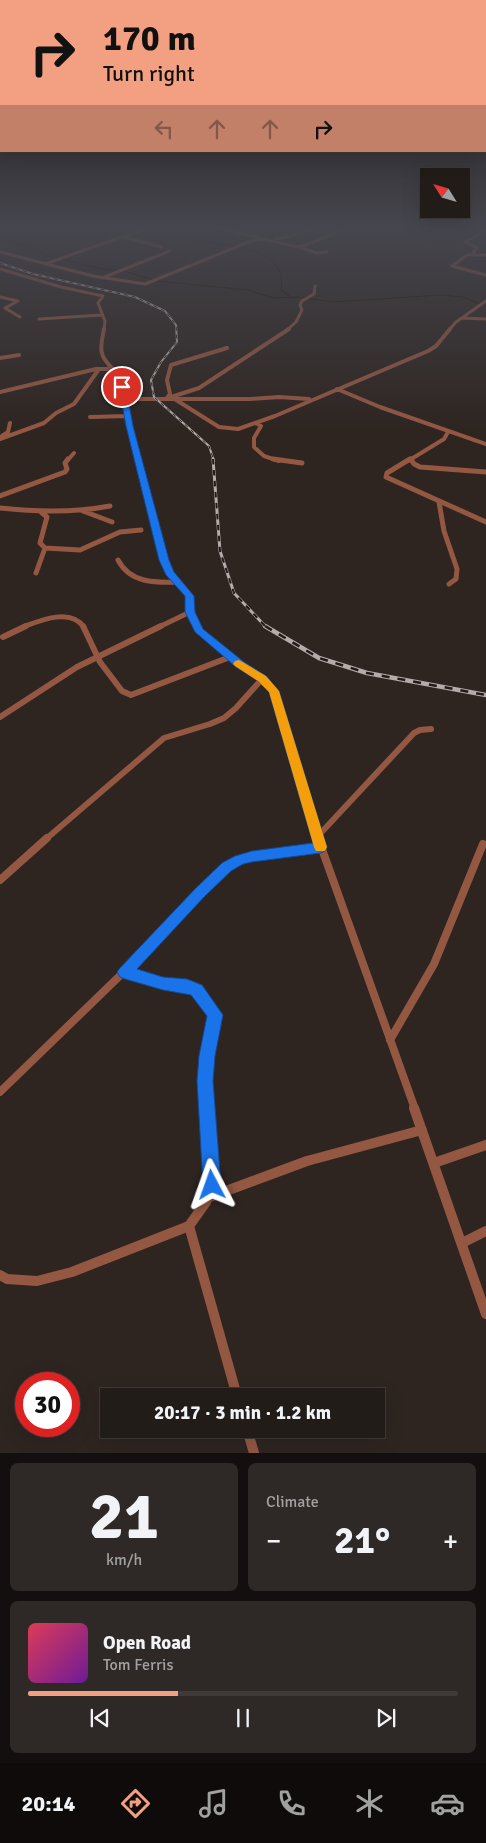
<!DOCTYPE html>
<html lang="en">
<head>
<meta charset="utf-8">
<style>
  :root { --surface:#221c19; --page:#2e2926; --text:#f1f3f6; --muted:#a2a1a2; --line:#3f3a38; --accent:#f3a082 }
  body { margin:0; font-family:Signika,sans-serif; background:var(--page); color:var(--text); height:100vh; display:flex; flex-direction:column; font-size:19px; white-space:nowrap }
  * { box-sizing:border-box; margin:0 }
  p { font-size:16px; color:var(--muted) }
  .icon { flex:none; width:28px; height:28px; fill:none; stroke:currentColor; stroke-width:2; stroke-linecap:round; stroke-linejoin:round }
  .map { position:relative; height:1453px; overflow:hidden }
  .sheet { display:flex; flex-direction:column; gap:10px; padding:10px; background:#130f0e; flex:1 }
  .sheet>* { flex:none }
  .guide { position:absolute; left:0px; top:0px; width:486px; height:152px; box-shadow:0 5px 20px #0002,0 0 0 1px var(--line); background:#f3a082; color:#111; overflow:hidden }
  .needle { width:32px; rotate:307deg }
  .fabs { position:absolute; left:420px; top:168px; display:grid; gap:10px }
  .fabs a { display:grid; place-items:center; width:50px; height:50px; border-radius:0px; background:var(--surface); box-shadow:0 5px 20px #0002,0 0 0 1px var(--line); font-size:25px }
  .speed { position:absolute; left:15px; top:1372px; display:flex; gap:10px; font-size:25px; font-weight:700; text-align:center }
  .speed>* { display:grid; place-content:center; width:65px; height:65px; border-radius:50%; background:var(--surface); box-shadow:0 5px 20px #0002,0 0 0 1px var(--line); line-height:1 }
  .speed .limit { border:8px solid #d22; background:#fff; color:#111 }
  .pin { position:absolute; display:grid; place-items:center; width:42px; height:42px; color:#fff; margin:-21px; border:2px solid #fff; border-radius:50%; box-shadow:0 1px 5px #0007 }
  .me { position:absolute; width:55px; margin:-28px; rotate:356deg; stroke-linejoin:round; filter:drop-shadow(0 0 4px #0008) }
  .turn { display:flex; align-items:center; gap:18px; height:105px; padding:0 20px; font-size:22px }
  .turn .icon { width:65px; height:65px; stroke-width:2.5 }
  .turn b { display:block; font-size:35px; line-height:42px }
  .lanes { display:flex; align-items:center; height:48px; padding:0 20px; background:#0003; justify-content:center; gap:25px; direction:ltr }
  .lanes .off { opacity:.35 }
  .big { font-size:38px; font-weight:800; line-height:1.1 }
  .sheet .widget { flex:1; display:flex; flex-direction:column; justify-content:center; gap:8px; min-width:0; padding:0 18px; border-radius:8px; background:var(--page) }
  .sheet .dial { align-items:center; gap:0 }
  .dial b { font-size:65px; line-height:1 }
  .song { display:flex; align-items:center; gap:15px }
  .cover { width:60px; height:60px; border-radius:8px; background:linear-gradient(135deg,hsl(350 70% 55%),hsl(280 70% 35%)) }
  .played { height:5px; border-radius:2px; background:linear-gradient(90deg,var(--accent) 35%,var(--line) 35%) }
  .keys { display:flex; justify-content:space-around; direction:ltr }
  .heat { display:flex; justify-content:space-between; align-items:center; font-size:28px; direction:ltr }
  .sheet .tiles { flex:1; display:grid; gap:10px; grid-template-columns:1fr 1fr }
  .widget:last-child { grid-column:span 2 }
  .trip { position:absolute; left:100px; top:1388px; width:285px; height:50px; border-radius:0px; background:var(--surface); box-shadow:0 5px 20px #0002,0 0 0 1px var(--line); font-weight:800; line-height:50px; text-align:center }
  .dock { display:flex; height:80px; justify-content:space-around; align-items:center; background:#0e0b0a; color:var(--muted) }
  .dock .icon { width:35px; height:35px }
  .dock .selected { color:var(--accent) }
  .dock b { font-size:22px; color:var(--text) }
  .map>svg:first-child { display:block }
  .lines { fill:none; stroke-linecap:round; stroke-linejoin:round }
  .stream { stroke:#240801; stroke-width:1 }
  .minor-far5 { stroke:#935742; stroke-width:3 }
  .minor-far4 { stroke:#935742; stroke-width:4 }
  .minor-far3 { stroke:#935742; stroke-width:5 }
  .minor-far2 { stroke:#935742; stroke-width:6 }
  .minor-far1 { stroke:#935742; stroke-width:8 }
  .minor { stroke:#935742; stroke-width:10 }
  .rail-far2-casing { stroke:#b4acaa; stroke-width:2 }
  .rail-far1-casing { stroke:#b4acaa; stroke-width:3 }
  .rail-casing { stroke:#b4acaa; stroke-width:4.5 }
  .rail-far2 { stroke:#241b18; stroke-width:1; stroke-dasharray:4; stroke-linecap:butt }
  .rail-far1 { stroke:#241b18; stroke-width:2; stroke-dasharray:5.5; stroke-linecap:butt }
  .rail { stroke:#241b18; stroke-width:2.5; stroke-dasharray:8; stroke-linecap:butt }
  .route { fill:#1a73e8; stroke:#114b97 }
  .slow { fill:#f59e0b }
</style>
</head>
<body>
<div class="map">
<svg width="486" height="1453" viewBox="0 0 486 1453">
  <rect width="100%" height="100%" fill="#2e2521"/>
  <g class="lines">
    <!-- stream -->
    <path class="stream" d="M150,228L174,237L236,246
      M0,239L14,242L46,255L102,269L124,271L157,281L248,290L273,298L298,297L333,302L440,295L463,297L478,303
      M240,247C263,254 286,261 281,290L291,297"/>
    <!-- minor-far5 -->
    <path class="minor-far5" d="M214,227L260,238
      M124,237L161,247
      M275,239L288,237L317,227
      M0,252L93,276L145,284L251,241L264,239L298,247
      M327,252L317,253L298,247C316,243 331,234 349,227
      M473,253L477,248L465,242L486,230
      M486,255H467L452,266L486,275
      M45,264L150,227
      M0,269L61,287L103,296L98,303L105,321L104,330
      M102,278L170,251
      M0,297L18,301L5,308L20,317
      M462,318L486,319
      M39,319L102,315
      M287,330L296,322L302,310L300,305L302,301L314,294L315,286
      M449,330L456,322L486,301"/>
    <!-- minor-far4 -->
    <path class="minor-far4" d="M104,329C100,349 98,355 114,370
      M0,358L19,355
      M337,389L380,407L486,444
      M0,392L96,369H110L119,375C127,403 131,432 138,461
      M167,398L170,394L167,380L171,365L227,348
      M168,398L199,388L289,329
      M173,398L219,427L238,429L275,416L428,351L436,346L450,329
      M126,399H250L279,397L309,399
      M90,417L128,416
      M256,423L261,426L254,438V447L264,456L279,461
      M2,436L8,432L10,423
      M0,439L44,423L56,413L74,404L99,369
      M411,459L412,461
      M67,461L74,453
      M408,461L444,439L448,432"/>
    <!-- minor-far3 -->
    <path class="minor-far3" d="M138,459L164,560L170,573L189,596L190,612L198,627
      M273,459L302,463
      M410,459L387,473L386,477L486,522
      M411,459L414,464L420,467L486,472
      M0,496L65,472L67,469L65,463L68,459
      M439,502L444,531L457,569L456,579L449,584
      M0,508C37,512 73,513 110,506
      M83,511L112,522
      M45,548L80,550L120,532L141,530
      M118,560C130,583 155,583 178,582
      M36,573L45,548L40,543L47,517L41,512
      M23,627C41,620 70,608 84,627
      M159,627L190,612"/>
    <!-- minor-far2 -->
    <path class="minor-far2" d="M83,626L100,662L122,691L131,695L230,657
      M197,626L199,630L240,665L262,679L274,691L319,839
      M3,637L26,626
      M0,717L77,667L161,626
      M318,836L414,733L420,730L431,729
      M46,839L164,738L210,724L224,718L236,708L262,679"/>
    <!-- minor-far1 -->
    <path class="minor-far1" d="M318,838L415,1109
      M0,880L47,838
      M125,972L163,983L187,986L196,990L215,1015C209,1047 205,1076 207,1109
      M390,1040L434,964L483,844
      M0,1092L133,963L216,875C249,850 281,853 321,847"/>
    <!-- minor -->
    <path class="minor" d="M414,1108L486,1314
      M434,1163L486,1145
      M210,1197L307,1161L422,1130
      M189,1226L206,1202L212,1185L207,1108
      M462,1243L486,1231
      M0,1275L7,1279L37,1281L72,1272L189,1226L237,1396
      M247,1429L254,1453"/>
    <defs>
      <path id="rail-far2" d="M0,263L33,274L135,297L165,311L176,325L177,342L161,362L151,380L154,397L209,446L214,461"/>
      <path id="rail-far1" d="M213,459L220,551L234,593L266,627"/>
      <path id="rail" d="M265,626L319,658L367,673L486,695"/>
    </defs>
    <!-- rail-far2 casing -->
    <use href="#rail-far2" class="rail-far2-casing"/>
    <!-- rail-far1 casing -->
    <use href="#rail-far1" class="rail-far1-casing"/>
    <!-- rail casing -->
    <use href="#rail" class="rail-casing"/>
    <!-- rail-far2 -->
    <use href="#rail-far2" class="rail-far2"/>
    <!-- rail-far1 -->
    <use href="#rail-far1" class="rail-far1"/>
    <!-- rail -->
    <use href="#rail" class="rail"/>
  </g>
  <!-- sky -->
  <linearGradient id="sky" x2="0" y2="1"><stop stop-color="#191412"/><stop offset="0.53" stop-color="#46464e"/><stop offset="1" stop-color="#46464e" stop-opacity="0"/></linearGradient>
  <rect width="486" height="430" fill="url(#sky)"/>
  <!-- route -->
  <path class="route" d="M122,385L126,387L133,426L169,560L174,572L194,596L195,612L203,629L244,662L266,676L279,691L327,848L325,851L321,853L252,862L243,864L231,871L204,897L137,969L163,977L187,979L202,985L223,1015L215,1056L213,1081L221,1185L218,1191L212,1193L206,1191L203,1185L197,1081L199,1056L207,1016L191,995L163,990L125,979L120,977L117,972L120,968L195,889L222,863L235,856L252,851L313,843L269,692L258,681L236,667L195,632L185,612V596L166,575L159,560L126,426L119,387Z"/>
  <!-- slow -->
  <path class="slow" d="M239,660L266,676L279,691L327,847L325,851H316L314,847L269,692L258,681L235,666L233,664L235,661Z"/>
</svg>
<div class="fabs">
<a><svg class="needle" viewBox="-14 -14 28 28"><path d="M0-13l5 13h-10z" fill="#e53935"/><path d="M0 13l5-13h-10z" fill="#a2a1a2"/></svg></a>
</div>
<div class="speed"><div class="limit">30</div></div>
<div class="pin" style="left:122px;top:387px;background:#d93025"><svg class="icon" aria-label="arrive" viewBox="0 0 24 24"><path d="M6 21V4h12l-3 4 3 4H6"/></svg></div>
<svg class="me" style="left:212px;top:1185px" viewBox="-20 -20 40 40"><path d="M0-17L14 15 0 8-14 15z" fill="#1a73e8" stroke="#fff" stroke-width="4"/></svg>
<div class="trip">20:17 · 3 min · 1.2 km</div>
<div class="guide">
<div class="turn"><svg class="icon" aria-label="right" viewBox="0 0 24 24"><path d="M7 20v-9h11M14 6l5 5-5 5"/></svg><div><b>170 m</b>Turn right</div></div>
<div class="lanes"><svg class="icon off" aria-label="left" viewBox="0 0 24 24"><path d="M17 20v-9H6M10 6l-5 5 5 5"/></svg><svg class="icon off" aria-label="ahead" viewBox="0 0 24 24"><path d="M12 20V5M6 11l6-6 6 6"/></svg><svg class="icon off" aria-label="ahead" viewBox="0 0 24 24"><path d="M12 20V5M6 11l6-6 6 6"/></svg><svg class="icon" aria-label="right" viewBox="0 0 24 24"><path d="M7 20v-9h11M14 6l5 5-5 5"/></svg></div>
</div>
</div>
<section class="sheet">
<div class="tiles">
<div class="widget dial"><b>21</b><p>km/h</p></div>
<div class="widget"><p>Climate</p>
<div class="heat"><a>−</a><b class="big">21°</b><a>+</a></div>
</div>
<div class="widget">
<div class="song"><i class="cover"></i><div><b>Open Road</b><p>Tom Ferris</p></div></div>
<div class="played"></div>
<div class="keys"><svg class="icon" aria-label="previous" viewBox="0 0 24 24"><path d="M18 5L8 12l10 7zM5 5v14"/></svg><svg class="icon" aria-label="pause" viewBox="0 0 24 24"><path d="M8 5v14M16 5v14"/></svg><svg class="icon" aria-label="next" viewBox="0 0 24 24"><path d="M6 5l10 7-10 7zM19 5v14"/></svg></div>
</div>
</div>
</section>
<nav class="dock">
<b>20:14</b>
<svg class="icon selected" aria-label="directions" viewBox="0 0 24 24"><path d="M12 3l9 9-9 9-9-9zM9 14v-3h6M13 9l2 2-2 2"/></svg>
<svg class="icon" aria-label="music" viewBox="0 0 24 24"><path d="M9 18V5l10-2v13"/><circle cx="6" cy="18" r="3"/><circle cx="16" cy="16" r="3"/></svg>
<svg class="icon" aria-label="phone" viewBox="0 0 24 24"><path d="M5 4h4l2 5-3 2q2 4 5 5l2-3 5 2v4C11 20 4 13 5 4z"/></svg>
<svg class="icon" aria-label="climate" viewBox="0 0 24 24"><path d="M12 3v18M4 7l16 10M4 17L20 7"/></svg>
<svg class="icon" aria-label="car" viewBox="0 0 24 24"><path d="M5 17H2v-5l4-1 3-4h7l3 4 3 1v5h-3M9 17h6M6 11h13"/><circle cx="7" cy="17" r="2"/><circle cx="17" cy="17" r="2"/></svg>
</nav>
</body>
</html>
